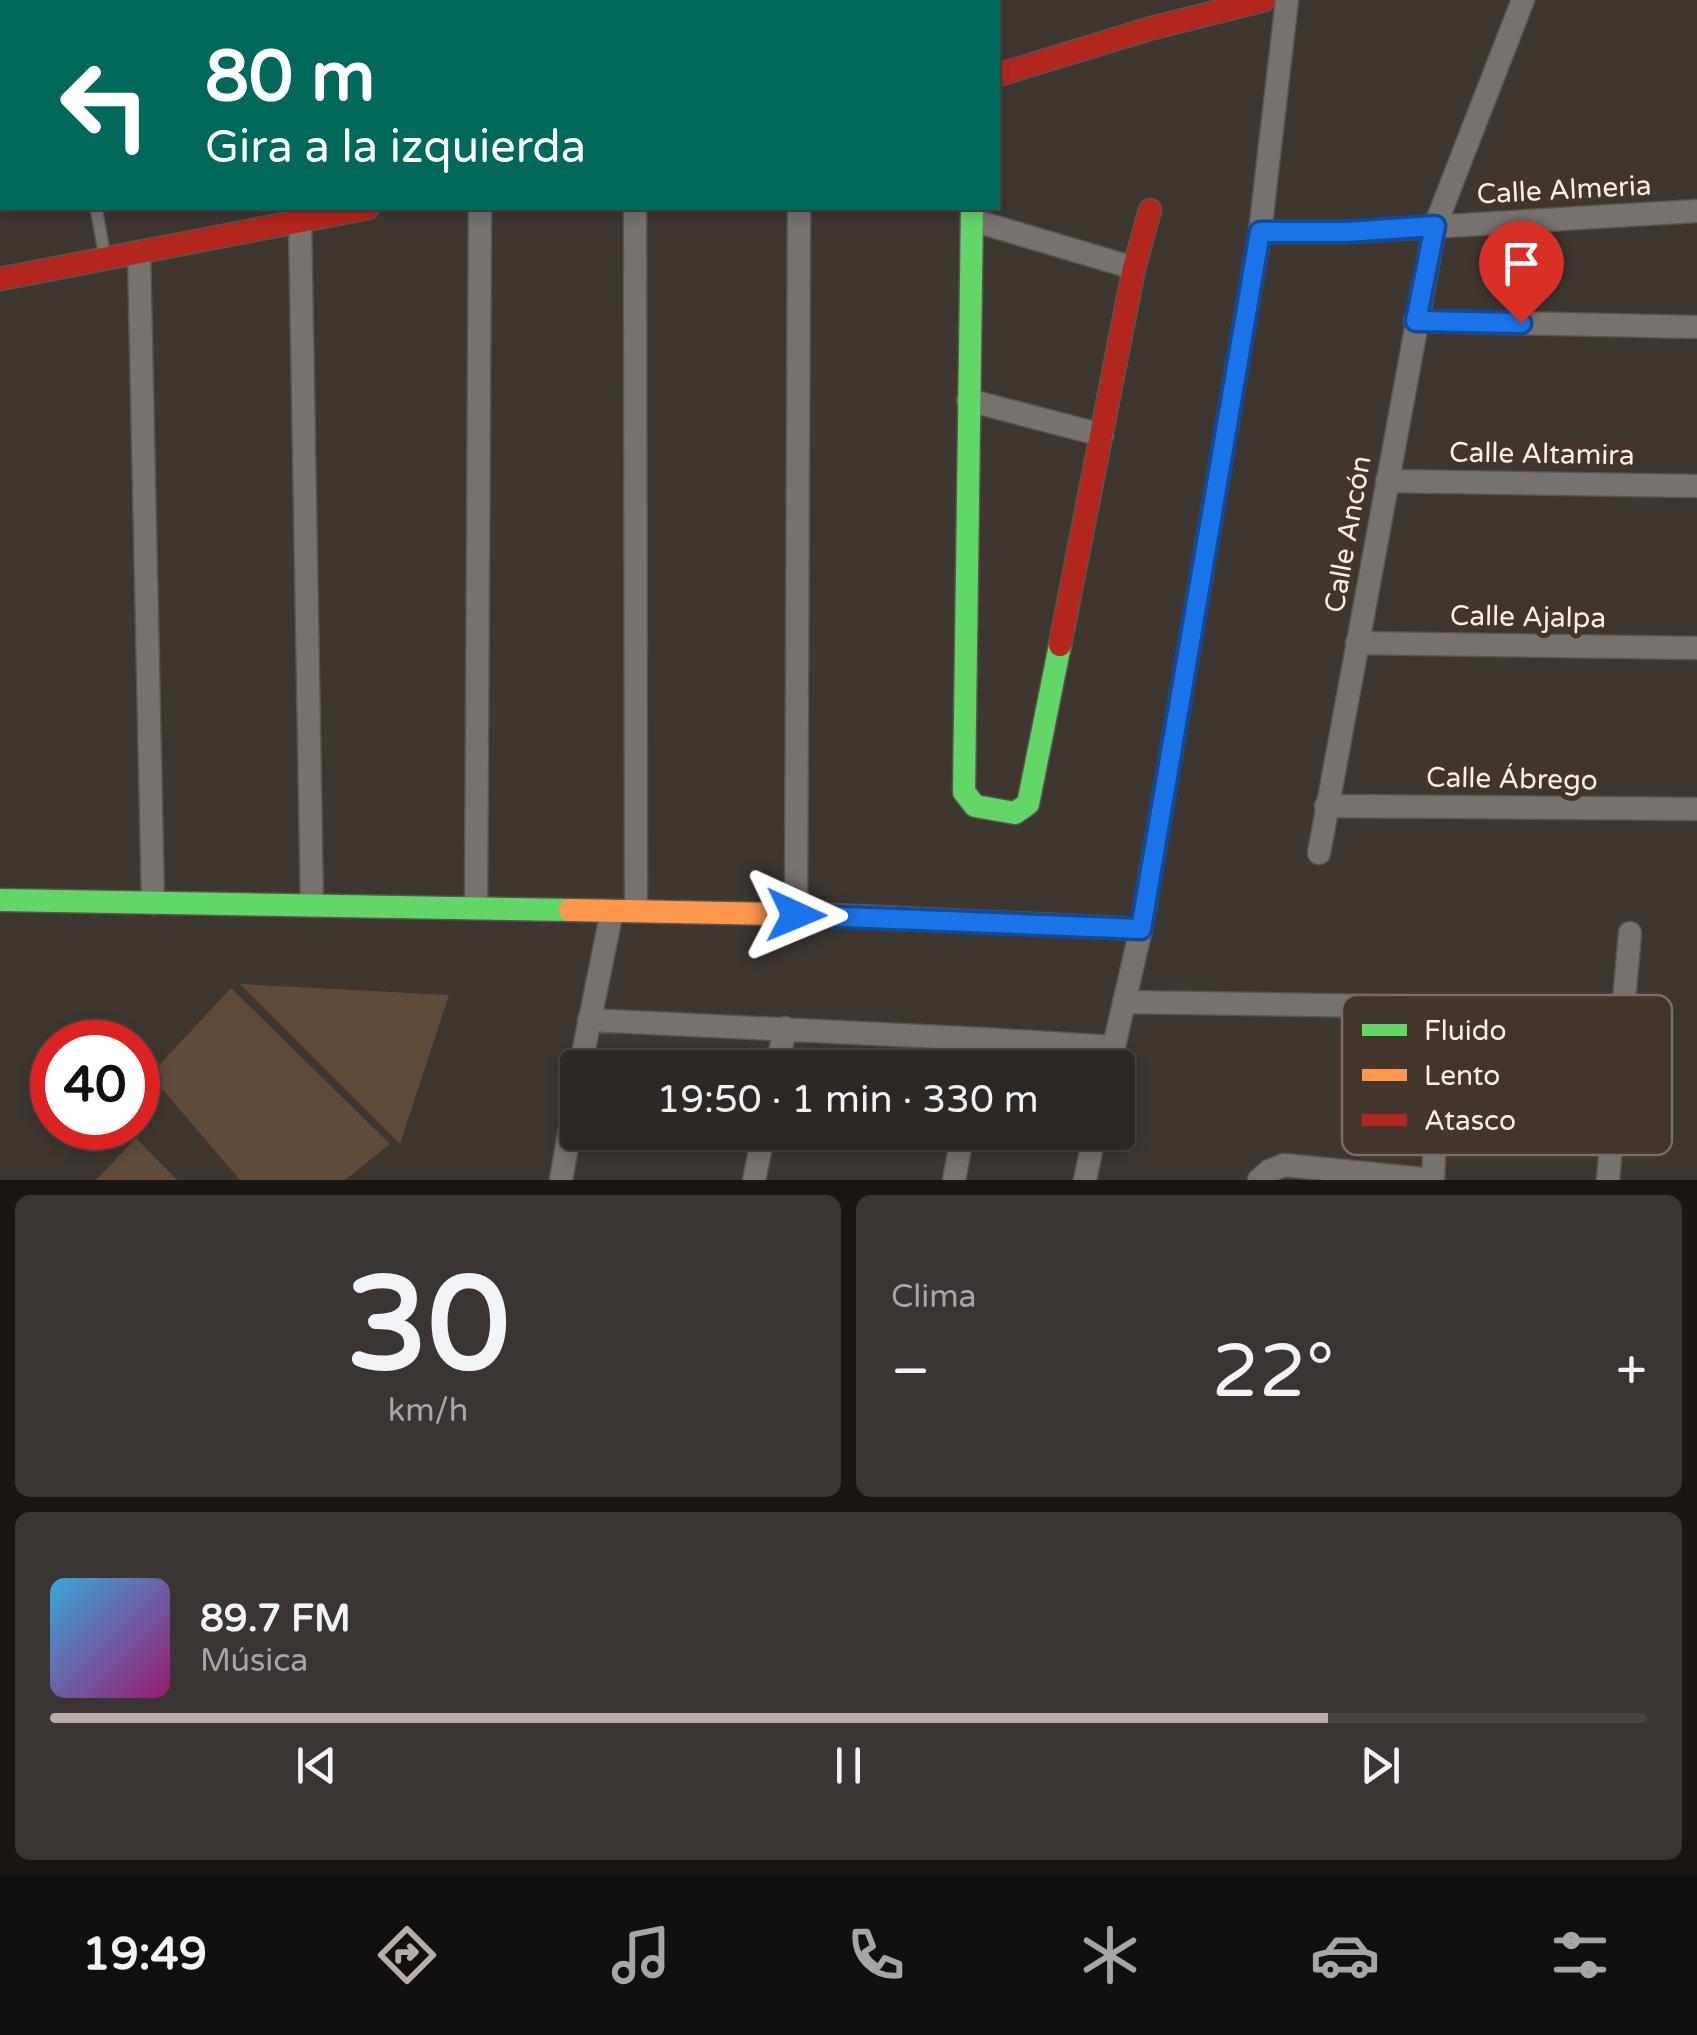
<!DOCTYPE html>
<html lang="es">
<head>
<meta charset="utf-8">
<style>
  :root { --surface:#2e2825; --page:#3a3432; --text:#f1f3f6; --muted:#a7a6a7; --line:#494442; --accent:#b7aea9 }
  body { margin:0; font-family:"Varela Round",sans-serif; background:var(--page); color:var(--text); height:100vh; display:flex; flex-direction:column; font-size:38px; white-space:nowrap }
  * { box-sizing:border-box; margin:0 }
  p { font-size:32px; color:var(--muted) }
  .icon { flex:none; width:55px; height:55px; fill:none; stroke:currentColor; stroke-width:2; stroke-linecap:round; stroke-linejoin:round }
  .map { position:relative; height:1180px; overflow:hidden }
  .side { display:flex; flex-direction:column; gap:15px; padding:15px; background:#191614; flex:1 }
  .side>* { flex:none }
  .banner { position:absolute; left:0px; top:0px; width:1000px; height:210px; box-shadow:0 5px 15px #0003,0 0 0 2px var(--line); background:#00695c; color:#fff; overflow:hidden }
  .speed { position:absolute; left:30px; top:1020px; display:flex; gap:20px; font-size:50px; font-weight:700; text-align:center }
  .speed>* { display:grid; place-content:center; width:130px; height:130px; border-radius:50%; background:var(--surface); box-shadow:0 5px 15px #0003,0 0 0 2px var(--line); line-height:1 }
  .speed .limit { border:15px solid #d22; background:#fff; color:#111 }
  .pin { position:absolute; display:grid; place-items:center; width:85px; height:85px; color:#fff; margin:-102px -42px; border-radius:50% 50% 50% 0; rotate:-45deg; box-shadow:0 0 10px #0007 }
  .pin .icon { rotate:45deg }
  .me { position:absolute; width:110px; margin:-55px; rotate:91deg; stroke-linejoin:round; filter:drop-shadow(0 0 8px #0008) }
  .turn { display:flex; align-items:center; gap:35px; height:210px; padding:0 40px; font-size:45px }
  .turn .icon { width:130px; height:130px; stroke-width:2.5 }
  .turn b { display:block; font-size:70px; line-height:85px }
  .big { font-size:75px; font-weight:600; line-height:1.1 }
  .side .card { flex:1; display:flex; flex-direction:column; justify-content:center; gap:15px; min-width:0; padding:0 35px; border-radius:15px; background:var(--page) }
  .side .dial { align-items:center; gap:0 }
  .dial b { font-size:130px; line-height:1 }
  .song { display:flex; align-items:center; gap:30px }
  .cover { width:120px; height:120px; border-radius:15px; background:linear-gradient(135deg,hsl(200 70% 55%),hsl(320 70% 35%)) }
  .played { height:10px; border-radius:5px; background:linear-gradient(90deg,var(--accent) 80%,var(--line) 80%) }
  .keys { display:flex; justify-content:space-around; direction:ltr }
  .heat { display:flex; justify-content:space-between; align-items:center; font-size:55px; direction:ltr }
  .side .tiles { flex:1; display:grid; gap:15px; grid-template-columns:1fr 1fr }
  .card:last-child { grid-column:span 2 }
  .trip { position:absolute; left:560px; top:1050px; width:575px; height:100px; border-radius:10px; background:var(--surface); box-shadow:0 5px 15px #0003,0 0 0 2px var(--line); font-weight:600; line-height:100px; text-align:center }
  .tabs { display:flex; height:160px; justify-content:space-around; align-items:center; background:#12100f; color:var(--muted) }
  .tabs .icon { width:70px; height:70px }
  .tabs .on { color:var(--accent) }
  .tabs b { font-size:45px; color:var(--text) }
  .map>svg:first-child { display:block }
  .green { fill:#604b3b }
  .lines { fill:none; stroke-linecap:round; stroke-linejoin:round }
  .lane-casing { stroke:#5a544f; stroke-width:14 }
  .street-casing { stroke:#5a544f; stroke-width:25 }
  .fast-casing { stroke:#5a544f; stroke-width:25 }
  .slow-casing { stroke:#5a544f; stroke-width:25 }
  .jam-casing { stroke:#5a544f; stroke-width:25 }
  .lane { stroke:#757270; stroke-width:11 }
  .street { stroke:#757270; stroke-width:22 }
  .fast { stroke:#63d668; stroke-width:22 }
  .slow { stroke:#ff974d; stroke-width:22 }
  .jam { stroke:#b3261e; stroke-width:22 }
  .route-casing { stroke:#114b97; stroke-width:25 }
  .route { stroke:#1a73e8; stroke-width:18 }
  .labels { text-anchor:middle; stroke-width:10; stroke-linejoin:round; paint-order:stroke }
  .street-label { font-size:28px; fill:#f8efe9; stroke:#43352b }
  .key { fill:#43352b; stroke:#796d64; stroke-width:2.5 }
  .key-label { font-size:28px; fill:#f8efe9 }
</style>
</head>
<body>
<div class="map">
<svg width="1697" height="1180" viewBox="0 0 1697 1180">
  <rect width="100%" height="100%" fill="#3d3631"/>
  <!-- green -->
  <path class="green" d="M240,984L449,995L400,1144Z
    M231,988L390,1144L345,1180H240L150,1075Z
    M136,1138L177,1180H96Z"/>
  <g class="lines">
    <defs>
      <path id="lane" d="M96,208L105,257"/>
      <path id="street" d="M635,208L636,911
        M972,220L1134,268
        M300,221L312,906
        M1260,232H1346L1697,211
        M139,252L153,903
        M1415,321L1697,327
        M968,400L1102,435
        M1387,481L1697,486
        M1357,643L1697,648
        M1326,806L1697,809
        M1319,853L1435,226L1523,0
        M476,907L480,208
        M796,915L799,208
        M1124,1002L1441,1007L1623,1017
        M589,1020L982,1039
        M580,1068L612,911
        M777,1068L785,1028
        M976,1068L982,1039L1114,1047
        M1109,1068L1141,929L1260,232L1287,0
        M561,1180L578,1083
        M754,1180L764,1132
        M954,1180L963,1132
        M1085,1180L1095,1132
        M1259,1180L1269,1171L1284,1165L1433,1180
        M1433,1180L1441,1007
        M1608,1180L1630,933"/>
      <path id="fast" d="M972,208L964,792L975,806L1015,813L1028,804L1060,645
        M0,900L570,910"/>
      <path id="slow" d="M570,910L833,915L1141,929"/>
      <path id="jam" d="M998,75L1152,28L1264,0
        M0,279L368,208
        M1060,645L1134,268L1150,210"/>
    </defs>
    <!-- lane casing -->
    <use href="#lane" class="lane-casing"/>
    <!-- street casing -->
    <use href="#street" class="street-casing"/>
    <!-- fast casing -->
    <use href="#fast" class="fast-casing"/>
    <!-- slow casing -->
    <use href="#slow" class="slow-casing"/>
    <!-- jam casing -->
    <use href="#jam" class="jam-casing"/>
    <!-- lane -->
    <use href="#lane" class="lane"/>
    <!-- street -->
    <use href="#street" class="street"/>
    <!-- fast -->
    <use href="#fast" class="fast"/>
    <!-- slow -->
    <use href="#slow" class="slow"/>
    <!-- jam -->
    <use href="#jam" class="jam"/>
  </g>
  <g class="lines">
    <defs>
      <path id="route" d="M796,915L1141,929L1260,232H1346L1435,226L1416,321L1521,323"/>
    </defs>
    <!-- route casing -->
    <use href="#route" class="route-casing"/>
    <!-- route -->
    <use href="#route" class="route"/>
  </g>
  <g class="labels">
    <!-- street labels -->
    <g class="street-label">
      <text transform="translate(1564 189) rotate(-3)" y="10">Calle Almeria</text>
      <text transform="translate(1542 453) rotate(1)" y="10">Calle Altamira</text>
      <text transform="translate(1347 534) rotate(-80)" y="10">Calle Ancón</text>
      <text transform="translate(1528 616) rotate(1)" y="10">Calle Ajalpa</text>
      <text transform="translate(1512 778) rotate(1)" y="10">Calle Ábrego</text>
    </g>
  </g>
  <!-- legend -->
  <rect x="1342" y="995" width="330" height="160" rx="15" class="key"/>
  <rect x="1362" y="1024" width="45" height="12" fill="#63d668"/>
  <rect x="1362" y="1069" width="45" height="12" fill="#ff974d"/>
  <rect x="1362" y="1114" width="45" height="12" fill="#b3261e"/>
  <g class="key-label">
    <text x="1424" y="1040">Fluido</text>
    <text x="1424" y="1085">Lento</text>
    <text x="1424" y="1130">Atasco</text>
  </g>
</svg>
<div class="speed"><div class="limit">40</div></div>
<div class="pin" style="left:1521px;top:323px;background:#d93025"><svg class="icon" aria-label="arrive" viewBox="0 0 24 24"><path d="M6 21V4h12l-3 4 3 4H6"/></svg></div>
<svg class="me" style="left:796px;top:915px" viewBox="-20 -20 40 40"><path d="M0-17L14 15 0 8-14 15z" fill="#1a73e8" stroke="#fff" stroke-width="4"/></svg>
<div class="trip">19:50 · 1 min · 330 m</div>
<div class="banner">
<div class="turn"><svg class="icon" aria-label="left" viewBox="0 0 24 24"><path d="M17 20v-9H6M10 6l-5 5 5 5"/></svg><div><b>80 m</b>Gira a la izquierda</div></div>
</div>
</div>
<section class="side">
<div class="tiles">
<div class="card dial"><b>30</b><p>km/h</p></div>
<div class="card"><p>Clima</p>
<div class="heat"><a>−</a><b class="big">22°</b><a>+</a></div>
</div>
<div class="card">
<div class="song"><i class="cover"></i><div><b>89.7 FM</b><p>Música</p></div></div>
<div class="played"></div>
<div class="keys"><svg class="icon" aria-label="previous" viewBox="0 0 24 24"><path d="M18 5L8 12l10 7zM5 5v14"/></svg><svg class="icon" aria-label="pause" viewBox="0 0 24 24"><path d="M8 5v14M16 5v14"/></svg><svg class="icon" aria-label="next" viewBox="0 0 24 24"><path d="M6 5l10 7-10 7zM19 5v14"/></svg></div>
</div>
</div>
</section>
<nav class="tabs">
<b>19:49</b>
<svg class="icon on" aria-label="directions" viewBox="0 0 24 24"><path d="M12 3l9 9-9 9-9-9zM9 14v-3h6M13 9l2 2-2 2"/></svg>
<svg class="icon" aria-label="music" viewBox="0 0 24 24"><path d="M9 18V5l10-2v13"/><circle cx="6" cy="18" r="3"/><circle cx="16" cy="16" r="3"/></svg>
<svg class="icon" aria-label="phone" viewBox="0 0 24 24"><path d="M5 4h4l2 5-3 2q2 4 5 5l2-3 5 2v4C11 20 4 13 5 4z"/></svg>
<svg class="icon" aria-label="climate" viewBox="0 0 24 24"><path d="M12 3v18M4 7l16 10M4 17L20 7"/></svg>
<svg class="icon" aria-label="car" viewBox="0 0 24 24"><path d="M5 17H2v-5l4-1 3-4h7l3 4 3 1v5h-3M9 17h6M6 11h13"/><circle cx="7" cy="17" r="2"/><circle cx="17" cy="17" r="2"/></svg>
<svg class="icon" aria-label="filters" viewBox="0 0 24 24"><path d="M4 7h16M4 17h16"/><circle cx="9" cy="7" r="2"/><circle cx="15" cy="17" r="2"/></svg>
</nav>
</body>
</html>
